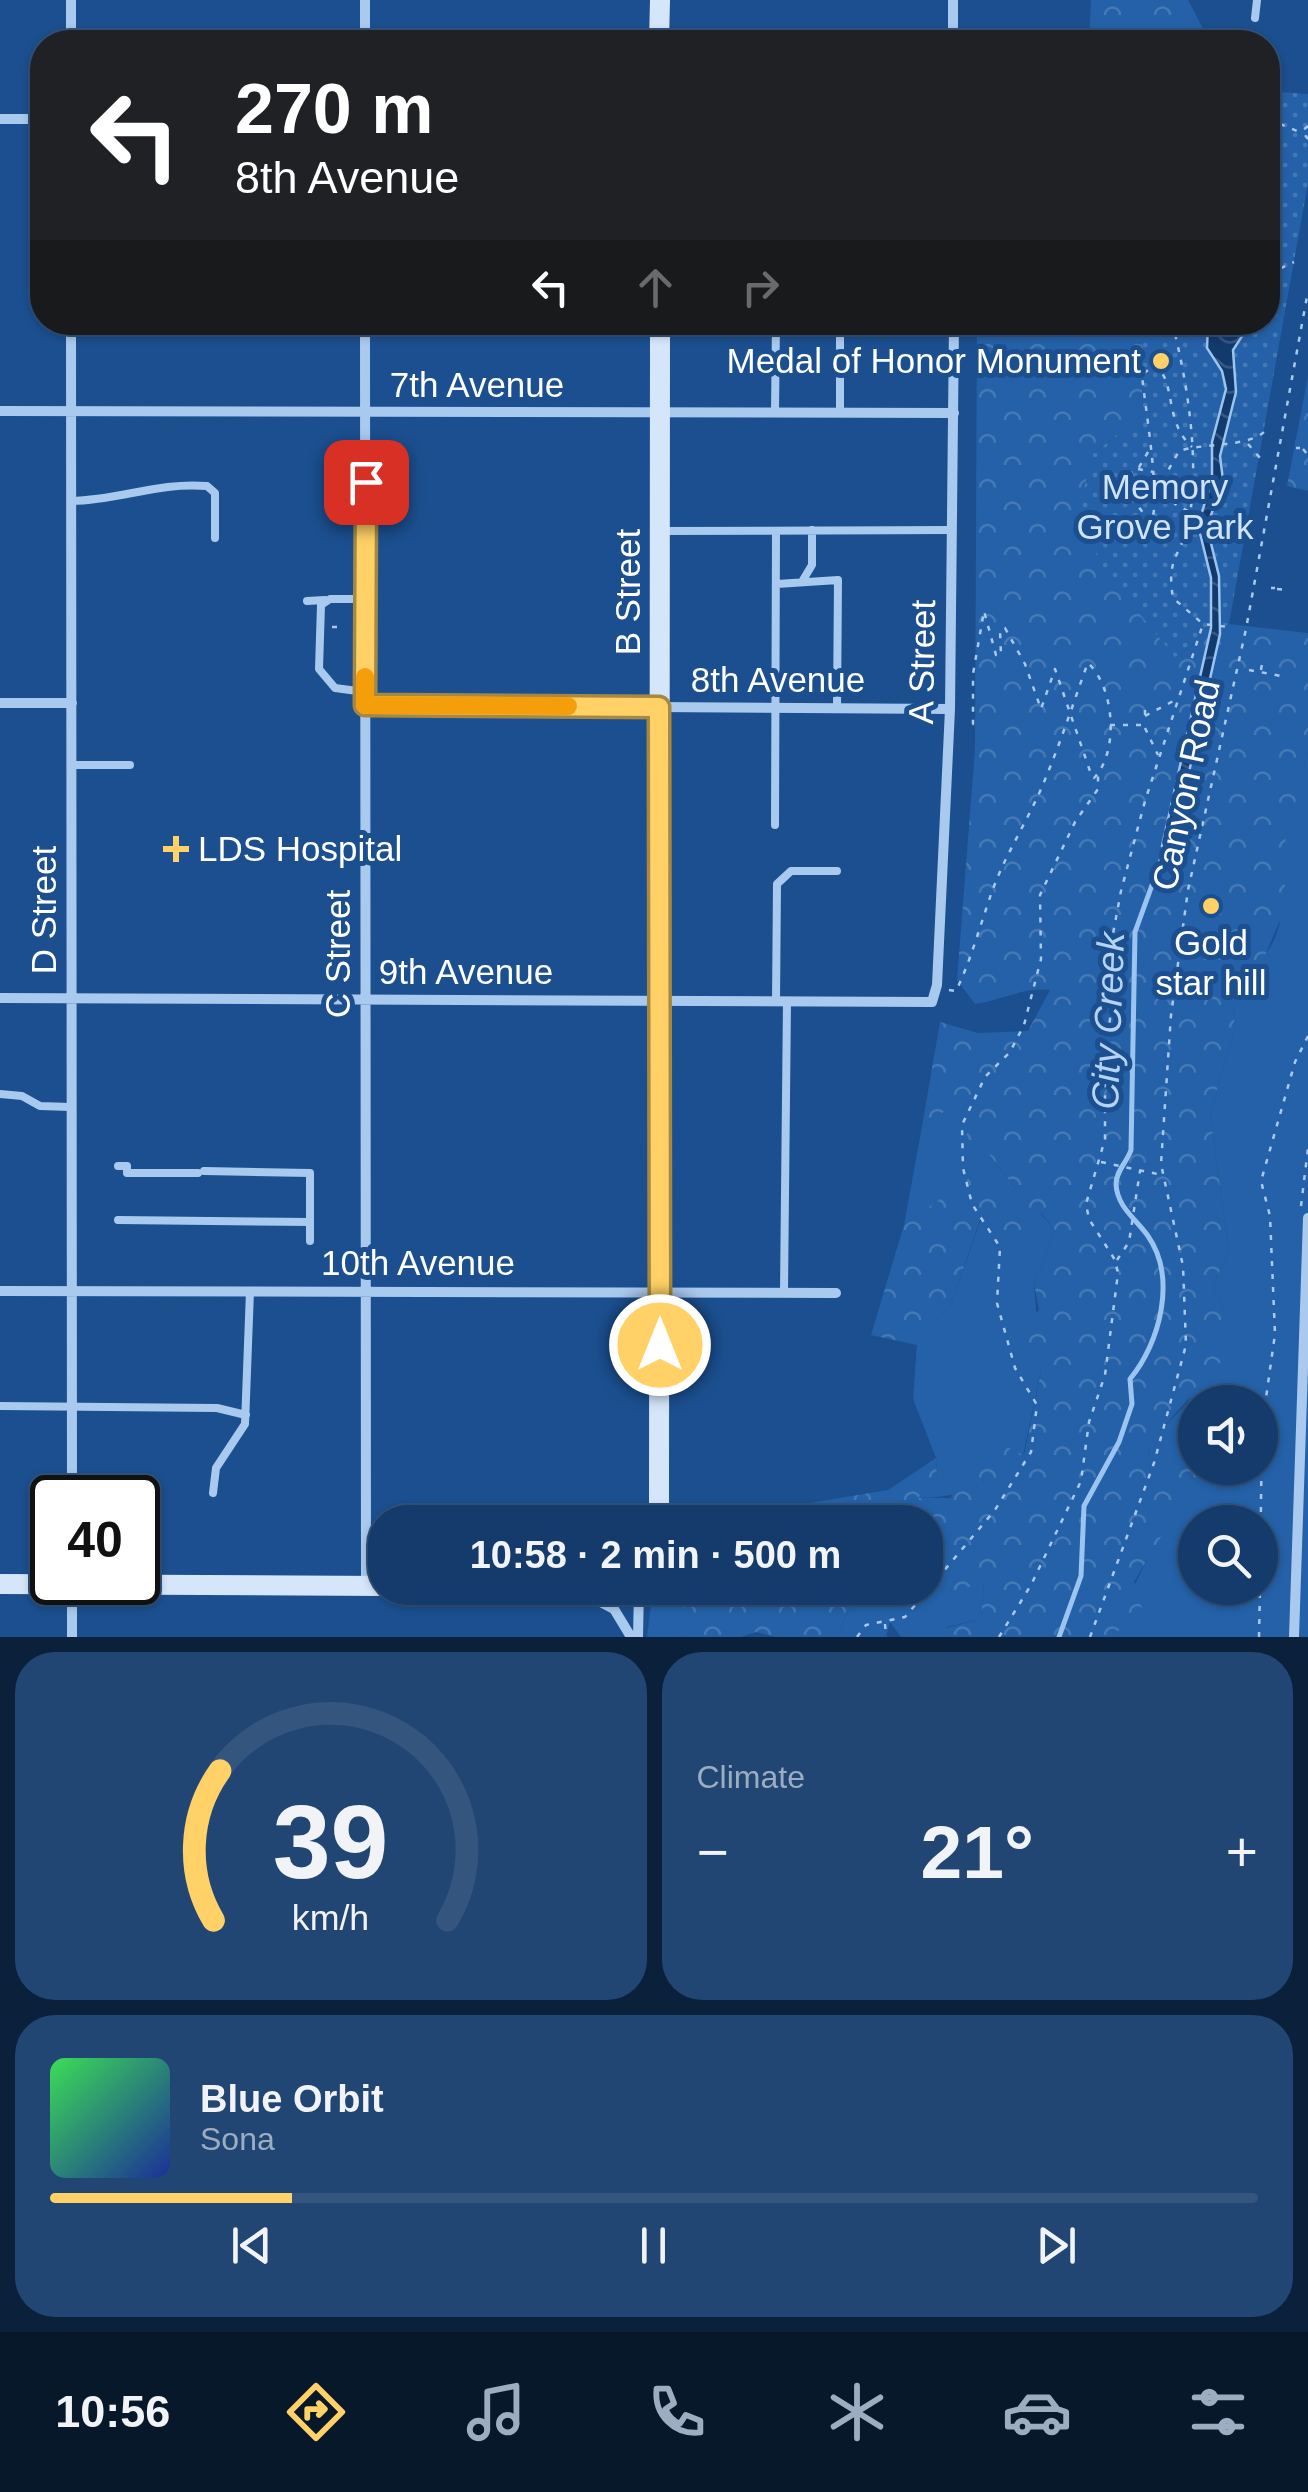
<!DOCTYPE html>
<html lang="en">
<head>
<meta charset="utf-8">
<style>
  :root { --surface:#143b6b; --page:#214673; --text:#f1f3f6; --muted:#9dadc1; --line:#33557e; --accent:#ffd166 }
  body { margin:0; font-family:Arial,sans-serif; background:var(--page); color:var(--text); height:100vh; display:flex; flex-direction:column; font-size:38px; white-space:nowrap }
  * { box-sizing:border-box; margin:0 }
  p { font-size:32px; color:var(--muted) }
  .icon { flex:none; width:55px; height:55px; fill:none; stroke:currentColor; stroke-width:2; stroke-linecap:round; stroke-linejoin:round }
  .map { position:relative; height:1637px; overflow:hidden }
  .details { display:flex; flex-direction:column; gap:15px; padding:15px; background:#0b203b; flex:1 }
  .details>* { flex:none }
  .banner { position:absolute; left:30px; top:30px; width:1250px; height:305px; border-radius:40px; box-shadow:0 2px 8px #0004,0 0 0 2px var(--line); background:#202124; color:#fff; overflow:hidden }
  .controls { position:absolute; left:1178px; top:1385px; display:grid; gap:20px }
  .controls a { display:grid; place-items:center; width:100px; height:100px; border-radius:50%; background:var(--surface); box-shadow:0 2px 8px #0004,0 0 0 2px var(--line); font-size:50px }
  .speed { position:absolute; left:30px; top:1475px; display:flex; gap:20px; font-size:50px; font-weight:700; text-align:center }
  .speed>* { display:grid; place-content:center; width:130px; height:130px; border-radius:50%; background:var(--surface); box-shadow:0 2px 8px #0004,0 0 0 2px var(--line); line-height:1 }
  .speed .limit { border:5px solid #111; border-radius:15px; background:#fff; color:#111 }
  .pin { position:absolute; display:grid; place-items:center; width:85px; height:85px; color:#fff; margin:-42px; border-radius:20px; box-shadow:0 5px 15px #0006 }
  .me { position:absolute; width:110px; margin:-55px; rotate:0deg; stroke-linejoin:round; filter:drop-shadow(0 0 8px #0008) }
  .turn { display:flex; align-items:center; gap:35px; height:210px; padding:0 40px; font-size:45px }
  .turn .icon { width:130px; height:130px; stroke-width:2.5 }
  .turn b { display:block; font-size:70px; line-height:85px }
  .lanes { display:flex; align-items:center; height:95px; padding:0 40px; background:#0003; justify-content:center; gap:50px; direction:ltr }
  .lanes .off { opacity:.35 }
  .big { font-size:75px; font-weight:700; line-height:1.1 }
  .details .widget { flex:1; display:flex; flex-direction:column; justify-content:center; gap:15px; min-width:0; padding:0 35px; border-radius:40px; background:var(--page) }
  .details .dial { align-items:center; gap:0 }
  .dial svg { height:260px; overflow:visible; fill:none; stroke:var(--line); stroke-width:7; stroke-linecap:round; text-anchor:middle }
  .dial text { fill:var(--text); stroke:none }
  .song { display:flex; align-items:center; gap:30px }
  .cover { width:120px; height:120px; border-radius:15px; background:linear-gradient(135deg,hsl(130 70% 55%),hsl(230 70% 35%)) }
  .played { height:10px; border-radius:5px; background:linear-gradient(90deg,var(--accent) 20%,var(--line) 20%) }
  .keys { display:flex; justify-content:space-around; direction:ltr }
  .heat { display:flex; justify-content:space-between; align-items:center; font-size:55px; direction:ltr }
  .details .tiles { flex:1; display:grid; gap:15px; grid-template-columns:1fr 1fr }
  .widget:last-child { grid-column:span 2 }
  .trip { position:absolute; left:368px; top:1505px; width:575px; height:100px; border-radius:40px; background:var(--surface); box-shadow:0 2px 8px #0004,0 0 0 2px var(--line); font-weight:700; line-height:100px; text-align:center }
  .menu { display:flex; height:160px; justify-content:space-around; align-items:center; background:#08182b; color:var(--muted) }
  .menu .icon { width:70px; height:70px }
  .menu .on { color:var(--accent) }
  .menu b { font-size:45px; color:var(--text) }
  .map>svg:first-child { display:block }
  .grass { fill:#2461a8; fill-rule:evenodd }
  .forest { fill:url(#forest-crowns) }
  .park { fill:url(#park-dots) }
  .water { fill:url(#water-waves); stroke:#9cc4f0; stroke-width:2.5 }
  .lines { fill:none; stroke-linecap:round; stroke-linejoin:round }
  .stream { stroke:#9cc4f0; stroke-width:5 }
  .path { stroke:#a9c9ee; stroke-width:2.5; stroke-dasharray:5 8; stroke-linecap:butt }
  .lane { stroke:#a9c9ee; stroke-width:8 }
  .street { stroke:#a9c9ee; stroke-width:10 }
  .secondary { stroke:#d6e6fa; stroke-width:20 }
  .route-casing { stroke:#a68842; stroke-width:25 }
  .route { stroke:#ffd166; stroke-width:18 }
  .slow { stroke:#f59e0b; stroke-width:18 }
  .poi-dot { fill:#ffd166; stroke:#1b4f8f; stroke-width:4 }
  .labels { text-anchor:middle; stroke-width:10; stroke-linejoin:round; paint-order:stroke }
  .poi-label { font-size:35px; fill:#fff; stroke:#1b4f8f; text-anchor:end }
  .street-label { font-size:35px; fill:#fff; stroke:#1b4f8f }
  .park-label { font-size:35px; fill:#cfe3fa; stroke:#1b4f8f }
  .water-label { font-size:38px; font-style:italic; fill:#b5d3f5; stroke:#1b4f8f }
</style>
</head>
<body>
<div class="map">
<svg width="1308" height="1637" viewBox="0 0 1308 1637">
  <defs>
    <pattern id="forest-crowns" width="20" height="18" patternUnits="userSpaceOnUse" patternTransform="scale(2.5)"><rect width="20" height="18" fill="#2461a8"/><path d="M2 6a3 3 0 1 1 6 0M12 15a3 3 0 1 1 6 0" fill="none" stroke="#4579b5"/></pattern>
    <pattern id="park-dots" width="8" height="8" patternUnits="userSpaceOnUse" patternTransform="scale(2.5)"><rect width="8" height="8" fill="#2461a8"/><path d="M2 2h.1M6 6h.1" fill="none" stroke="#4579b5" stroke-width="1.8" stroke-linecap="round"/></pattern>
    <pattern id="water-waves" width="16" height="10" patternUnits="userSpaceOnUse" patternTransform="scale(2.5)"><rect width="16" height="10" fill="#123a6d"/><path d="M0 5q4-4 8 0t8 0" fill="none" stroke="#365883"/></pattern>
  </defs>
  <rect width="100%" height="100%" fill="#1b4f8f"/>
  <!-- grass -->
  <path class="grass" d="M1308,752V1637H1108L1165,1525L1202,1468H1260V1402H1195V1438L1151,1491L1148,1444L1188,1402L1224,1311L1213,1286L1229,1250L1210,1114L1234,1032L1236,978C1298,941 1277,900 1285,842C1289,812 1301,782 1308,752ZM1239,1517V1522H1260V1588H1233L1225,1598L1212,1588H1195V1522Z
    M979,1089L989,1154L1016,1189L999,1200L976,1174L904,1225L922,1126Z
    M1040,1213L1055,1230L1034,1284L1041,1370L1023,1456C984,1483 967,1498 917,1498L937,1477L936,1458L913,1399L917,1345L952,1302L981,1219Z
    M925,1551L943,1594L984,1582L981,1619L947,1627L946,1637H901L890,1622L886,1637H836L859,1588H925Z
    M653,1588H687L679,1632L685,1637H647Z"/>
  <!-- forest -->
  <path class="forest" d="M1091,0H1188L1210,42H1089Z
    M977,323H1143L1142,415L1093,454L1175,657L1229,624L1308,633V752L1285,843V909L1262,962L1236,978L1234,1032L1210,1114L1229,1250L1213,1286L1224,1311V1358L1148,1445L1151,1489L1194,1437L1195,1468H1202L1134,1582L1144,1615L1108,1637H946V1628L981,1619L984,1583L943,1594L925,1551V1522H772L780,1508L888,1490L936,1458L937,1477L918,1498H951L959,1474L977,1487V1451L995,1442L1024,1455L1041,1371L1009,1346L1039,1310L1034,1284L1055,1230L1041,1213L1015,1235L980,1220L952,1302L917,1345L871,1335L904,1225L976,1173L999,1199L1016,1189L989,1154L964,1145L978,1090L922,1126L940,1022L978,1033L1028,1031L1050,990C1023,987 1002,1000 975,1004L957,980L975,749Z
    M1308,376V491L1287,486Z
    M687,1588H859L836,1637H775L756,1632L741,1637H685L678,1632Z"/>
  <!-- park -->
  <path class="park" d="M1268,91L1308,94V183L1229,624L1175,657L1108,575L1076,519L1093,454L1142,415L1143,323L1268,322Z"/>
  <!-- water -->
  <path class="water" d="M1208,323L1250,324L1233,350L1236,392L1220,456L1223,480L1207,527L1219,576L1220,634L1172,848L1162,846L1211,628V578L1198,525L1212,480V442L1226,389L1222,371L1207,348Z"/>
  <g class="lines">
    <!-- stream -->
    <path class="stream" d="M1059,1637L1081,1576L1084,1506L1119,1442L1132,1404L1130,1379C1160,1343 1177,1278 1148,1236C1136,1219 1117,1207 1116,1184C1116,1171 1127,1162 1131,1150L1135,932L1168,841"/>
    <!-- path -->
    <path class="path" d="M1268,119L1302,133
      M1308,126L1302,131L1308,139
      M1268,269L1277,270L1294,262
      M1172,322C1187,379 1201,465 1188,524C1181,557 1166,556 1173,598L1203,624L1228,627
      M1248,444L1260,458
      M1296,448H1300
      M1303,449L1308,455
      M1148,452L1138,469L1122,478L1119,491L1135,502L1150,522C1163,510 1144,401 1142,375L1154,365C1177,379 1163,421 1192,447
      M1138,469L1153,472
      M1137,502L1154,499
      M1188,511L1175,504L1165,476L1179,451C1203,443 1248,447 1264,432
      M1271,588H1275
      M1277,589L1290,590
      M332,627H345
      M1249,670L1281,676
      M1261,670L1263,658
      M1145,710V722
      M1145,716L1179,698
      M1110,725H1145
      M1145,728L1158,755
      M949,990L956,991C973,956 982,917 996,881C1010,847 1030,816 1044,782C1060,744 1073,704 1087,665L1088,663C1115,688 1119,752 1094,778L1091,774L1055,669L1041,709L1025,664L1005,628L1000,631L1001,655H996L984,611L973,674V724H967
      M1101,1162L1162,1175
      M1301,1206L1308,1148
      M1117,1260L1129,1242L1140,1171
      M1260,1577L1262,1426L1275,1334L1270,1216L1261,1181L1295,1062L1308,1036
      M885,1624L886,1637
      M857,1637L866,1625L905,1617L995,1510L1031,1452L1037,1405L1015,1368L997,1303L1000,1247L972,1204L963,1168L962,1125L985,1077L1010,1052L1024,1025L1041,959L1040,895L1075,822L1098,789V776
      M999,1637L1031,1585L1081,1481L1089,1422L1105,1375L1118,1273L1115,1260L1089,1219L1086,1204L1105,1139V1062L1111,1010L1106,971L1121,891L1145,801L1203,624
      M1090,1637L1154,1463L1186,1345L1183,1266L1161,1164L1171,1015L1188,890L1246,629L1308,291
      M1259,1637L1260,1588"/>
    <!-- lane -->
    <path class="lane" d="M1255,18L1257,0
      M775,412L776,322
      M840,412V322
      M71,501C122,500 156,482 207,486L215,493V538
      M661,531L952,530
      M803,580L812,565V530
      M777,584L838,580L837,708
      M365,599H330L321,605L319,669L335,688L365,692
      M307,601L325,600
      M72,765H130
      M775,825L776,531
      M776,1001L777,884L791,871H837
      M0,1094L22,1096L40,1106L70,1107
      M118,1166H127V1173H198
      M118,1220L310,1222V1173L204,1171
      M310,1222V1241
      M784,1291L787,1001
      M0,1406L217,1408L246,1415
      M213,1493L216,1468L245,1424L250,1291"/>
    <!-- street -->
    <path class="street" d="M953,0V42
      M71,42V0
      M365,42V0
      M0,119H42
      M71,322L72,1498
      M365,322L366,1586
      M0,411L954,413
      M0,703H72
      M365,705L950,709
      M0,998L932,1002L937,985L950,709L954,322
      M0,1291L836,1293
      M72,1583V1637
      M574,1588L614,1609L631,1637
      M638,1637L639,1588
      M1294,1637L1308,1218"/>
    <!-- secondary -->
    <path class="secondary" d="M659,42L660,0
      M659,1522L660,322
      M0,1584L385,1586"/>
  </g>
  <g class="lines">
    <defs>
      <path id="route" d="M366,482L365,705L659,707L660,1345"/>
    </defs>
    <!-- route casing -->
    <use href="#route" class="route-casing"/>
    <!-- route -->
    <use href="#route" class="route"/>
    <!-- slow -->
    <path class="slow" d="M365,677V705L568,706"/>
  </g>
  <!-- markers -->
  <g class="poi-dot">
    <circle cx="1161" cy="361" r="10"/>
    <path d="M171 834h10v10h10v10h-10v10h-10v-10h-10v-10h10z"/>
    <circle cx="1211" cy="906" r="10"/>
  </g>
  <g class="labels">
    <!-- poi labels -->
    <g class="poi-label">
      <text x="1141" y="373">Medal of Honor Monument</text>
      <text x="198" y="861" text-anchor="start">LDS Hospital</text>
      <text x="1211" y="955" text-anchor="middle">Gold<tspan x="1211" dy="40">star hill</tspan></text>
    </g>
    <!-- street labels -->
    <g class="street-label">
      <text x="477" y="397">7th Avenue</text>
      <text transform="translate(628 592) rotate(-90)" y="12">B Street</text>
      <text transform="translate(922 662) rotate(-89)" y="12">A Street</text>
      <text x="778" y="692">8th Avenue</text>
      <text transform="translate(1186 785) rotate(-78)" y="12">Canyon Road</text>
      <text transform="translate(44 910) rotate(-90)" y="12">D Street</text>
      <text transform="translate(338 954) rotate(-90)" y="12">C Street</text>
      <text x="466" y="984">9th Avenue</text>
      <text x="418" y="1275">10th Avenue</text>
    </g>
    <!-- park labels -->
    <g class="park-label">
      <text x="1165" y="499">Memory<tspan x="1165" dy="40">Grove Park</tspan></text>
    </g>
    <!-- water labels -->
    <g class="water-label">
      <text transform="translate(1108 1021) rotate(-88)" y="13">City Creek</text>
    </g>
  </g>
</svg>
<div class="controls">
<a><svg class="icon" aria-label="sound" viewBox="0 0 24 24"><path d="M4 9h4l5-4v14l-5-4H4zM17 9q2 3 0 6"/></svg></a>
<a><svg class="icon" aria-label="search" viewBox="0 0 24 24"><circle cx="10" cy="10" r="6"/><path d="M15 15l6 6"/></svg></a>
</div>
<div class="speed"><div class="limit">40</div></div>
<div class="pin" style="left:366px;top:482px;background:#d93025"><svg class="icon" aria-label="arrive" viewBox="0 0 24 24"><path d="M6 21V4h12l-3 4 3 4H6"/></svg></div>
<svg class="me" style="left:660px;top:1345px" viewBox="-20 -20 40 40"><circle r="17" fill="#ffd166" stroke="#fff" stroke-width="3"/><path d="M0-11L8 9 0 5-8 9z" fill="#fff"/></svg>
<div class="trip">10:58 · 2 min · 500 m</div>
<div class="banner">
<div class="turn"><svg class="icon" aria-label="left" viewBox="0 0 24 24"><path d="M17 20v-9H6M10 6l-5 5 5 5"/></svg><div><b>270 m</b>8th Avenue</div></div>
<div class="lanes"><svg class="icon" aria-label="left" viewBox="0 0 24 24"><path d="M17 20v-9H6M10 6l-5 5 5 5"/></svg><svg class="icon off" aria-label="ahead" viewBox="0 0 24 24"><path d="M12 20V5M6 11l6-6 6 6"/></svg><svg class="icon off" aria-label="right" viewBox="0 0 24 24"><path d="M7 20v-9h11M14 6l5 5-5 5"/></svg></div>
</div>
</div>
<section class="details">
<div class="tiles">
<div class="widget dial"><svg viewBox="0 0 100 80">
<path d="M14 69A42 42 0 1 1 86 69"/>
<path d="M14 69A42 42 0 0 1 16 23" stroke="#ffd166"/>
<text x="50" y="56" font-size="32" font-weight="700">39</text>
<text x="50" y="72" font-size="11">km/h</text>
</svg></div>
<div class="widget"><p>Climate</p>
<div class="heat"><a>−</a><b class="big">21°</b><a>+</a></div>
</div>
<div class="widget">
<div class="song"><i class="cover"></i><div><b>Blue Orbit</b><p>Sona</p></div></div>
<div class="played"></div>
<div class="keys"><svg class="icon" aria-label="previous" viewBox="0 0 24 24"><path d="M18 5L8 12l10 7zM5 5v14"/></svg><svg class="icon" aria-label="pause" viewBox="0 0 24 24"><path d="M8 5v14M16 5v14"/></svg><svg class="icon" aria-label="next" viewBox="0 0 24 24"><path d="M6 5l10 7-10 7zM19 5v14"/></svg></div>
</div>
</div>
</section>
<nav class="menu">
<b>10:56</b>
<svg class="icon on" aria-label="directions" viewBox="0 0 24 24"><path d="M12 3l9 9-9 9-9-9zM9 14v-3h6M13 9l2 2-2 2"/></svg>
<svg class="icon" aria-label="music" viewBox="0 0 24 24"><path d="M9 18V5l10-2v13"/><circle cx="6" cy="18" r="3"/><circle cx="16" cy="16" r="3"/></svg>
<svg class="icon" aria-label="phone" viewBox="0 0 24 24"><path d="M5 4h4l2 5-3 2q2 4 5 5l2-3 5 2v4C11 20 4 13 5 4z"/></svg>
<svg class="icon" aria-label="climate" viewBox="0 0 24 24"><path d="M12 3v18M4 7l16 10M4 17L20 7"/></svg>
<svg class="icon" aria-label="car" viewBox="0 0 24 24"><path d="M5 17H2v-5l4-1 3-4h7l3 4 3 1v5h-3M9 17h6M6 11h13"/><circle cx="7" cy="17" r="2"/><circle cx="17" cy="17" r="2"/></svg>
<svg class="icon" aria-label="filters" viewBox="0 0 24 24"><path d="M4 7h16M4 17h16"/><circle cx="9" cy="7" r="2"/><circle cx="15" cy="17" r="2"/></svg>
</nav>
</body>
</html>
